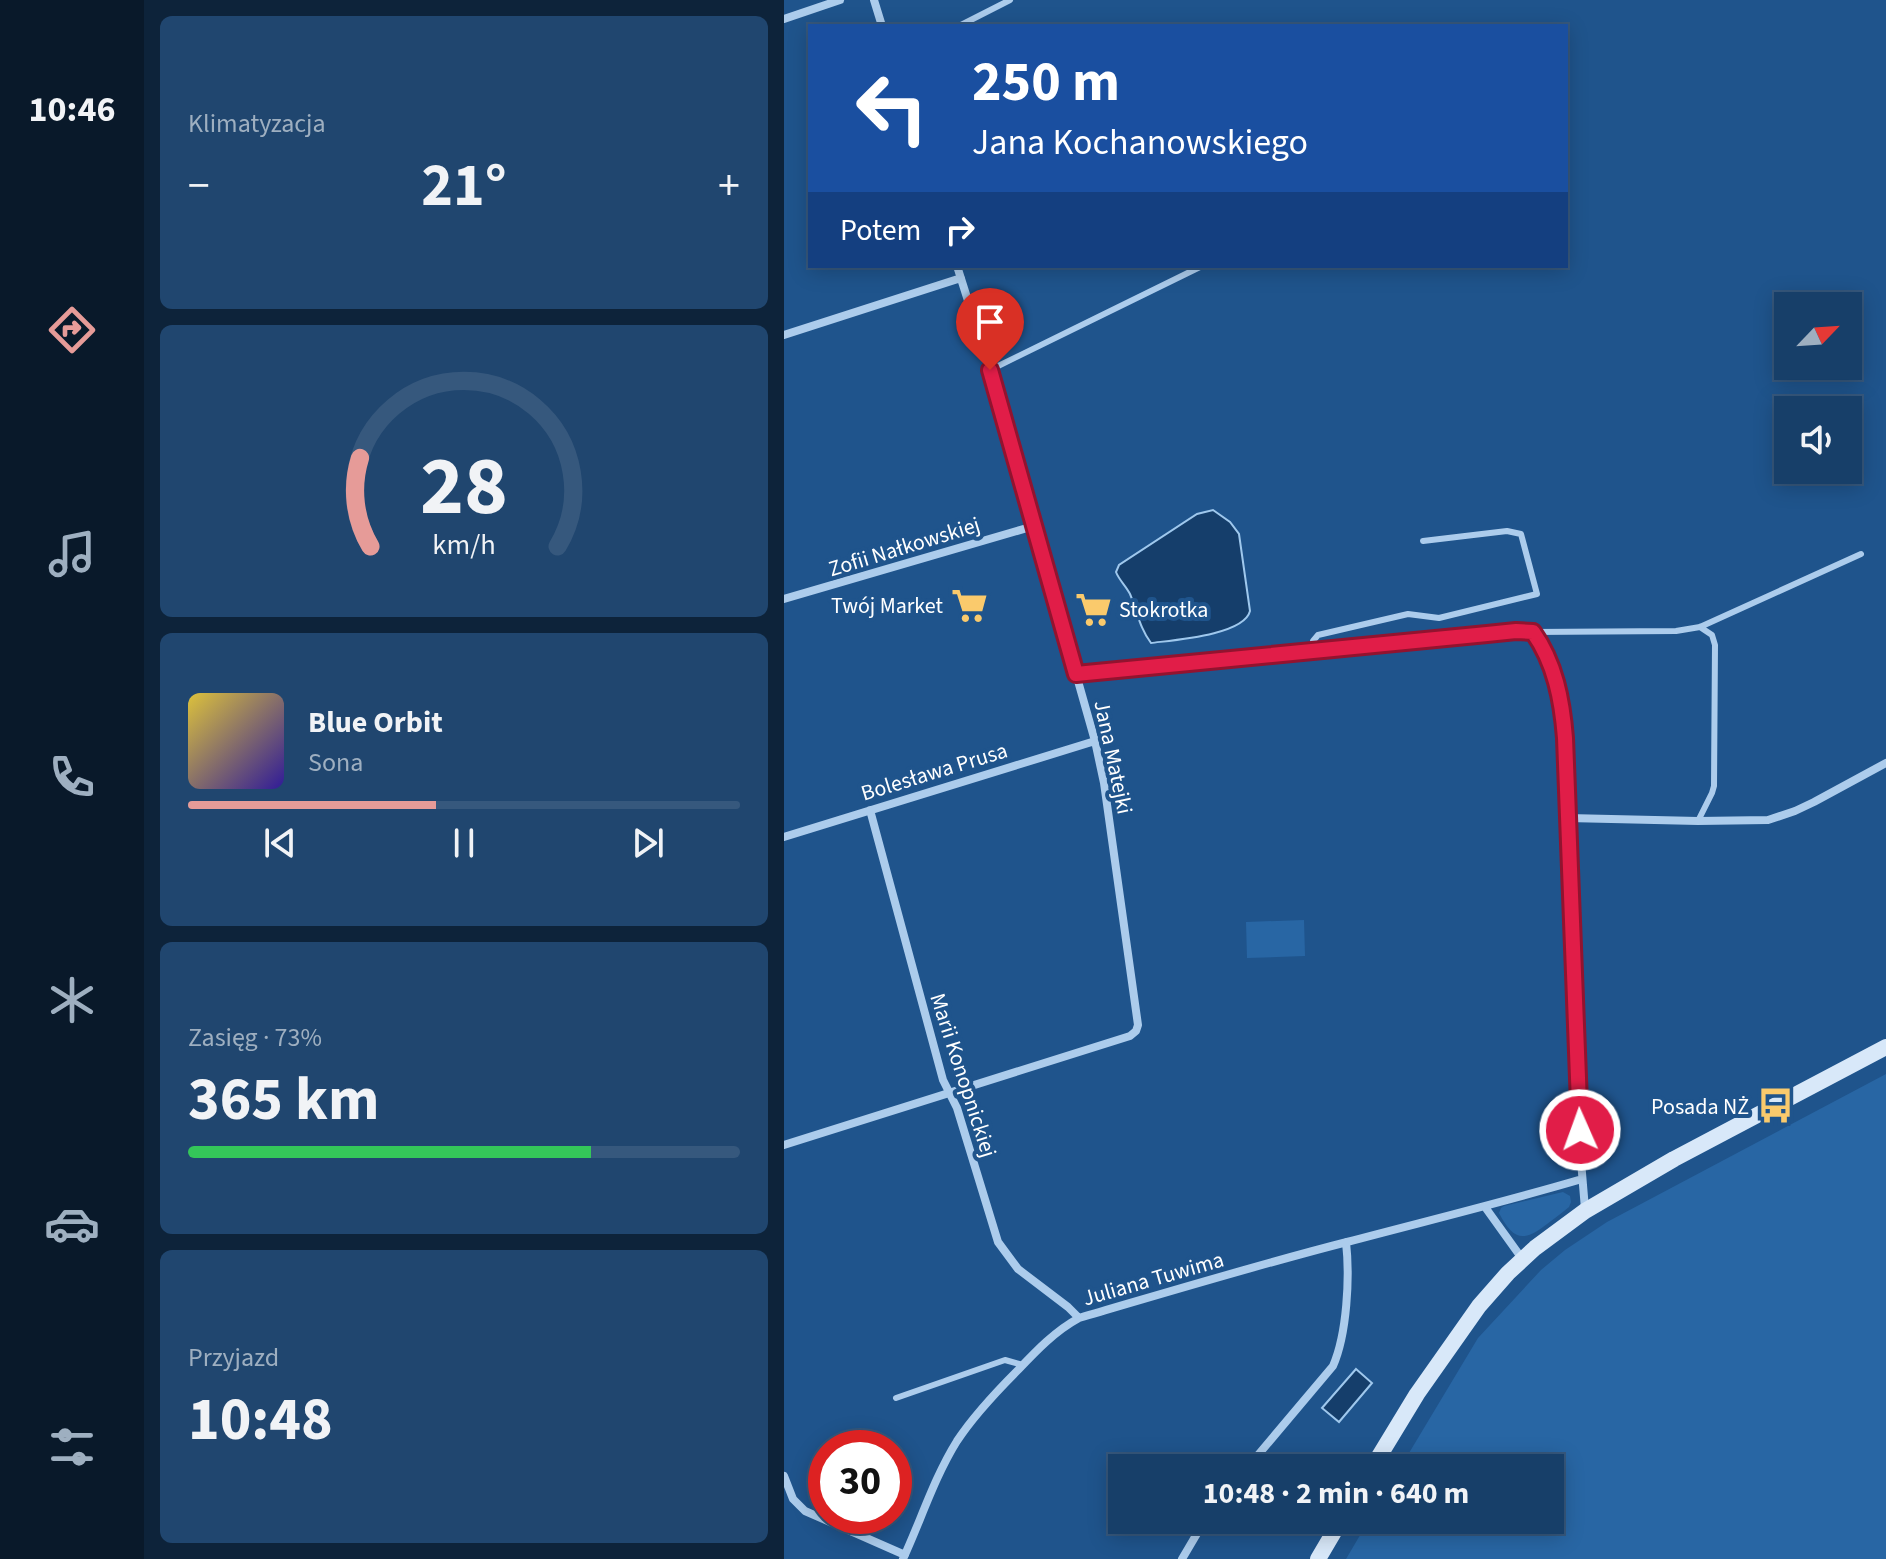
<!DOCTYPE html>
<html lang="pl">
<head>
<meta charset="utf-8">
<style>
  :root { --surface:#173f69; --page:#20466f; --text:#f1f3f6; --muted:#9eafc0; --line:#36587d; --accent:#e69b98 }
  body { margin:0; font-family:"Source Sans 3",sans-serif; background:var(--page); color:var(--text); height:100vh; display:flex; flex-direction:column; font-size:30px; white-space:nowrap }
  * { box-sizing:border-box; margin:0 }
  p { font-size:26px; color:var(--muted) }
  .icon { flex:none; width:44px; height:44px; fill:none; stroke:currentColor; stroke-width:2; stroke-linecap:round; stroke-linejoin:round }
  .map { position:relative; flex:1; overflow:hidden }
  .side { display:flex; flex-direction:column; gap:16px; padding:16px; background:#0d233a; width:640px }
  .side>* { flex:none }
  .top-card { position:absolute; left:24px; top:24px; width:760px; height:244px; border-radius:0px; box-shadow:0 4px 20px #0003,0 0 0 2px var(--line); background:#1a4fa0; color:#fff; overflow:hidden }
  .needle { width:52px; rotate:65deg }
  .tools { position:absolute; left:990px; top:292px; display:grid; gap:16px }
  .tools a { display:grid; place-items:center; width:88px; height:88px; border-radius:0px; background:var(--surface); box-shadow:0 4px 20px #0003,0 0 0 2px var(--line); font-size:40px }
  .speed { position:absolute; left:24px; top:1430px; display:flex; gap:16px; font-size:40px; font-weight:700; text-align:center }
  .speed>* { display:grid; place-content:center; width:104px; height:104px; border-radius:50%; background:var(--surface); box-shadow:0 4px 20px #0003,0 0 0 2px var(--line); line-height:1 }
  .speed .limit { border:12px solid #d22; background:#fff; color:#111 }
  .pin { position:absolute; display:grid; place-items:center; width:68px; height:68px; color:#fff; margin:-82px -34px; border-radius:50% 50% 50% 0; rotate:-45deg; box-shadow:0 0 8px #0007 }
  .pin .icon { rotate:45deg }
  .me { position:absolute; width:88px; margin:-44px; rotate:358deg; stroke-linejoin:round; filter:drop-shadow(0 0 6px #0008) }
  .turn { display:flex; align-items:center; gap:28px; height:168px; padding:0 32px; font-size:36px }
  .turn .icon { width:104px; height:104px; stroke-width:2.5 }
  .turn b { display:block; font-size:56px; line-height:68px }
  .then { display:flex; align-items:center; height:76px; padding:0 32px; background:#0003; gap:16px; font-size:30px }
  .big { font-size:60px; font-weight:700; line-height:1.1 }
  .side .tile { flex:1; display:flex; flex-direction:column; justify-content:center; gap:12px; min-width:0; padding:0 28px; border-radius:12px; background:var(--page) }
  .side .dial { align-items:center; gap:0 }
  .dial svg { height:208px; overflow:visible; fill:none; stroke:var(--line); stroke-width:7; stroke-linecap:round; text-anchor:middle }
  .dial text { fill:var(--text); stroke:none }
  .song { display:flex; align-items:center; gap:24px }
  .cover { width:96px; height:96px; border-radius:12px; background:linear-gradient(135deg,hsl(50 70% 55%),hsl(250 70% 35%)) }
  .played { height:8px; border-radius:4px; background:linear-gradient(90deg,var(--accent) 45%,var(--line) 45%) }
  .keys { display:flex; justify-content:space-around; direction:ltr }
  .heat { display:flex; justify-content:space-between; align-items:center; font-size:44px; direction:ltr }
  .charge { height:12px; border-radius:6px; background:linear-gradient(90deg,#34c759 73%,var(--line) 0) }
  .trip { position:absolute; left:324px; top:1454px; width:456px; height:80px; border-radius:0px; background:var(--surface); box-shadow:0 4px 20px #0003,0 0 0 2px var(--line); font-weight:700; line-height:80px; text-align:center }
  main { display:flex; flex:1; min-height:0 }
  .tab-bar { display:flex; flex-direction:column; width:144px; justify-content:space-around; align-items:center; background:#09192a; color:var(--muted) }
  .tab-bar .icon { width:56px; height:56px }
  .tab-bar .active { color:var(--accent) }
  .tab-bar b { font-size:36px; color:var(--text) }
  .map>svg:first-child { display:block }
  .green { fill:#2866a4 }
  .water { fill:#153e6b; stroke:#9fc8ed; stroke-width:2 }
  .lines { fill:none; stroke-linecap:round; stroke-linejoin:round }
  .service { stroke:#acccec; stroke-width:6 }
  .minor { stroke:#acccec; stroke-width:8 }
  .secondary { stroke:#d8e8f9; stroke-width:16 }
  .route-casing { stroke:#92132f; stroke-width:20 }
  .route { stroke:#e11d48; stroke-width:14 }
  .labels { text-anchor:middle; stroke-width:8; stroke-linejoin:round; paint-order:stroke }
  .street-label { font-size:22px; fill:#fff; stroke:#1f548c }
  .poi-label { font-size:22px; fill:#fff; stroke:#1f548c; text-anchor:end }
</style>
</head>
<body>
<main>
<nav class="tab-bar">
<b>10:46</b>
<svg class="icon active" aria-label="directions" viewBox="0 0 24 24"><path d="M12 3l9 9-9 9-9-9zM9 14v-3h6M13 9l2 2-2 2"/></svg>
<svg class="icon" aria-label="music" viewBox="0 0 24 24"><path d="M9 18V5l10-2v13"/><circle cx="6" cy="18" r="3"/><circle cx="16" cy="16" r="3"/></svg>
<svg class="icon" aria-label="phone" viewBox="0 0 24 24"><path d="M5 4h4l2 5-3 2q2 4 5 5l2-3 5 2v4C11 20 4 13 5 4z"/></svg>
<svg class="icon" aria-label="climate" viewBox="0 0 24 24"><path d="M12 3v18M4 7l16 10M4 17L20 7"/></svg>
<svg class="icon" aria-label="car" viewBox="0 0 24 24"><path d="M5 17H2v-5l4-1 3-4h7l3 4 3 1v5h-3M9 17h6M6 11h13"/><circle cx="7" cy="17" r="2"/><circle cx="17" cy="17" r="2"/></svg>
<svg class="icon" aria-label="filters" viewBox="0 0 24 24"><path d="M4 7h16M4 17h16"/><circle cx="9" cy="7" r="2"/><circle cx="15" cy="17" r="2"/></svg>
</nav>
<section class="side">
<div class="tile"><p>Klimatyzacja</p>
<div class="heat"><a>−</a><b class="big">21°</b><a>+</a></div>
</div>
<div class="tile dial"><svg viewBox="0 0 100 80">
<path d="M14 69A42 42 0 1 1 86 69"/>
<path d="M14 69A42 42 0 0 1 10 35" stroke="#e69b98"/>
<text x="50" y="56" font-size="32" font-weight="700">28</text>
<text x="50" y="72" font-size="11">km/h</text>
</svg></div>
<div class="tile">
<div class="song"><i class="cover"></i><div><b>Blue Orbit</b><p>Sona</p></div></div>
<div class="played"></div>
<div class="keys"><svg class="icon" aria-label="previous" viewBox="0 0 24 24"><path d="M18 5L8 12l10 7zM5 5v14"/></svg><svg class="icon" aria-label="pause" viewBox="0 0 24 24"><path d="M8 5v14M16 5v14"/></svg><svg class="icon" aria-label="next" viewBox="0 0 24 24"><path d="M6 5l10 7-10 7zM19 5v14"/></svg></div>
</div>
<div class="tile"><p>Zasięg · 73%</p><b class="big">365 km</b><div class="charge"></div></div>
<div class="tile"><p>Przyjazd</p><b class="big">10:48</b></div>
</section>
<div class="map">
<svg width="1102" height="1559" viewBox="0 0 1102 1559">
  <rect width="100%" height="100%" fill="#1f548c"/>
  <!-- green -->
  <path class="green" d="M520,920L521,956L463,958L462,922Z
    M1102,1074V1559H562L585,1520H766V1468H616L694,1338L757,1270L781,1250L823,1222Z
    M779,1192L786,1196L787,1202L785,1207C777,1214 768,1220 759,1227C737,1244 727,1236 715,1213L717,1208L720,1206Z"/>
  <!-- water -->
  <path class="water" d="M429,510L446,522L455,534L466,611C460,635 390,640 367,643C356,629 353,611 346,594C342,586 335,580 332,572L335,565L413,514Z
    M572,1369L588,1383L555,1422L538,1408Z"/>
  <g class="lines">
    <!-- service -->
    <path class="service" d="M175,26L226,0
      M206,370L418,266
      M749,632L892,631L916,627L1077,554
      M530,651L529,641L534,635L624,614L655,618L753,594L737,534L723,531L639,541
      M914,821L928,793L930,786L931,645L928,635L916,627
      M112,1398L221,1360L239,1365"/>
    <!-- minor -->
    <path class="minor" d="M90,0L98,26
      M0,19L56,0
      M0,335L177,278
      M0,599L250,526
      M292,674L732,631L749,632C772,663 778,700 781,738L797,1161L801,1209
      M86,810L159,1080L173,1108L214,1242L234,1269L284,1307L295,1318
      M784,818L914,821L984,820L1011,811L1030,802L1102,763
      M0,837L311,741
      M0,1145L346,1036L352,1031L354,1025L320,783L311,741L206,370L173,266
      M701,1207L739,1260
      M463,1468L549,1366C563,1334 566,1277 562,1242
      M0,1476L9,1499L21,1511L121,1555
      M119,1559C137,1520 150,1478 173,1441C190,1415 212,1392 234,1370C252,1351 271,1331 295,1318C384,1292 473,1265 563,1242C642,1221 720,1202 798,1179
      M398,1559L421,1520"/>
    <!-- secondary -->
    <path class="secondary" d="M588,1468L633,1394L695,1306L724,1273L751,1248L801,1211L890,1159L1102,1047
      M534,1559L557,1520"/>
  </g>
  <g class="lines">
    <defs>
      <path id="route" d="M206,370L292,674L703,634L732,631L749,632C771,663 778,700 781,738L796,1130"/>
    </defs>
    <!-- route casing -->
    <use href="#route" class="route-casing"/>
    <!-- route -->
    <use href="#route" class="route"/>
  </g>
  <!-- icons -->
  <defs>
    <symbol id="supermarket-bare" viewBox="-9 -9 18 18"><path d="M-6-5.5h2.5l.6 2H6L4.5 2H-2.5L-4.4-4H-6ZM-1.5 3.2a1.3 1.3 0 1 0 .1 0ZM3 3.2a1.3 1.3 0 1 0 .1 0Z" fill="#faca6c" stroke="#1f548c" stroke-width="2.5" paint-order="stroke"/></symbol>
    <symbol id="bus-bare" viewBox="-9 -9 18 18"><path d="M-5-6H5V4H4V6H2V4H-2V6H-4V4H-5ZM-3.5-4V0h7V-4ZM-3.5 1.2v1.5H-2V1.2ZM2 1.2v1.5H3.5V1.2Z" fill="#faca6c" stroke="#1f548c" stroke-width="2.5" paint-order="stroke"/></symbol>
  </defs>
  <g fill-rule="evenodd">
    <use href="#supermarket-bare" x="160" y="580" width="51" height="51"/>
    <use href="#supermarket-bare" x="284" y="584" width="51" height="51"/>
    <use href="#bus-bare" x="966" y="1080" width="51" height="51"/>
  </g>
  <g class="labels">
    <!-- street labels -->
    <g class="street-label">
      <text transform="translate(120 546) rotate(-17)" y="8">Zofii Nałkowskiej</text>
      <text transform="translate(330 757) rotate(78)" y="8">Jana Matejki</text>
      <text transform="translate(150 771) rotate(-17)" y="8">Bolesława Prusa</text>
      <text transform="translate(180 1075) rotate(72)" y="8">Marii Konopnickiej</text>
      <text transform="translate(369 1278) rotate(-16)" y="8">Juliana Tuwima</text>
    </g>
    <!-- poi labels -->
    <g class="poi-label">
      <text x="159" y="613">Twój Market</text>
      <text x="335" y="617" text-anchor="start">Stokrotka</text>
      <text x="965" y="1114">Posada NŻ</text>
    </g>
  </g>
</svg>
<div class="tools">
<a><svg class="needle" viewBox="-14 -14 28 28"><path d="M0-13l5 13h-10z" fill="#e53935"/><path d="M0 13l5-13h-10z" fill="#9eafc0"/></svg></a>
<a><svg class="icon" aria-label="sound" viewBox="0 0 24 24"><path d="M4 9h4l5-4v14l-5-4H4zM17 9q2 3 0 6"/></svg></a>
</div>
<div class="speed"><div class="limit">30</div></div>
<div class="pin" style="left:206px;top:370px;background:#d93025"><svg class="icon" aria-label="arrive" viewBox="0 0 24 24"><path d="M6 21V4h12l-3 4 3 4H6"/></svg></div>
<svg class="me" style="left:796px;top:1130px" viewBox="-20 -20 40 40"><circle r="17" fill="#e11d48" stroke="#fff" stroke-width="3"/><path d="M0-11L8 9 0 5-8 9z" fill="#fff"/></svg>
<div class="trip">10:48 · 2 min · 640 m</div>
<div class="top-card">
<div class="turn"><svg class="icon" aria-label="left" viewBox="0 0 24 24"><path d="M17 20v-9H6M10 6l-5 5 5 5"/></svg><div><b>250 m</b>Jana Kochanowskiego</div></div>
<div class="then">Potem<svg class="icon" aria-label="right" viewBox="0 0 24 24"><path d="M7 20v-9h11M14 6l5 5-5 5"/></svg></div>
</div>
</div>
</main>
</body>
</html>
